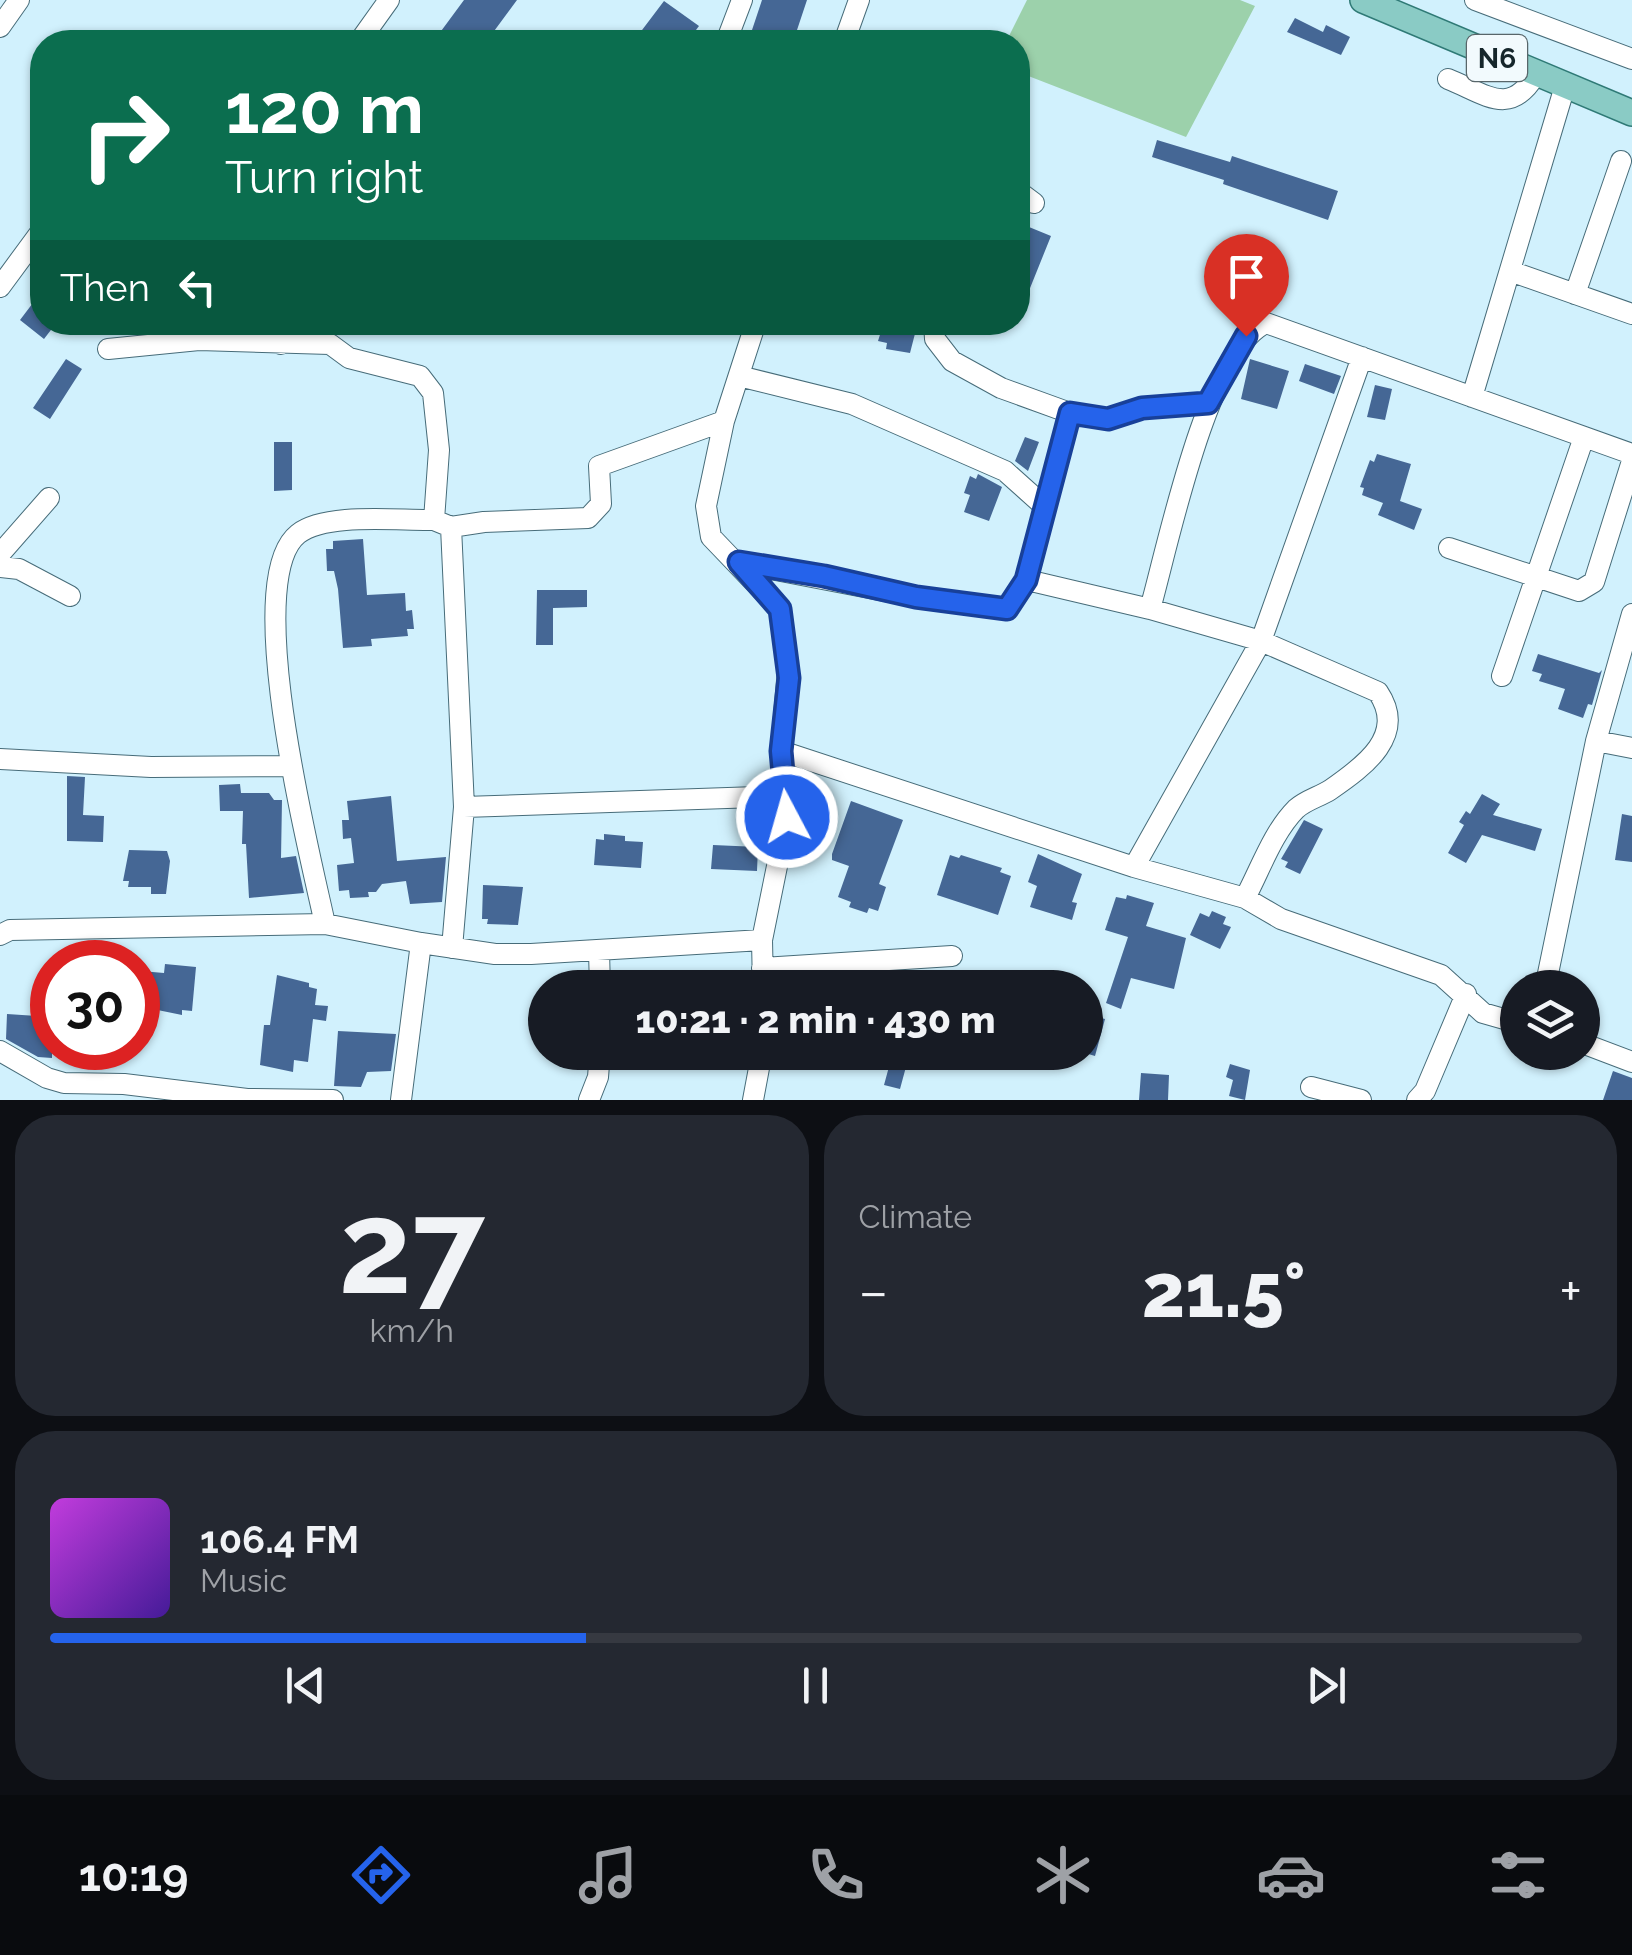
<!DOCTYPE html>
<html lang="en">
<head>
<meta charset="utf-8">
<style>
  :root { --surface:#171b24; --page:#242831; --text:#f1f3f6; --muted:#9ea1a6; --line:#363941; --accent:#2563eb }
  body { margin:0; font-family:Raleway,sans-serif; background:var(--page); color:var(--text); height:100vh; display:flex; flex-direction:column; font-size:38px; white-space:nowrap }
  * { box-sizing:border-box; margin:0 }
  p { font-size:32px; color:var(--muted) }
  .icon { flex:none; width:55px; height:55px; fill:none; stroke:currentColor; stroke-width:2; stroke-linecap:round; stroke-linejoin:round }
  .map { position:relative; height:1100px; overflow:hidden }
  .drawer { display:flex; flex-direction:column; gap:15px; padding:15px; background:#0d0f14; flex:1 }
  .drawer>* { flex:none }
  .banner { position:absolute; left:30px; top:30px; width:1000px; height:305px; border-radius:40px; box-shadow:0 2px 8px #0004; background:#0b6e4f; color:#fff; overflow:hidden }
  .buttons { position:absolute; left:1500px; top:970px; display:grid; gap:20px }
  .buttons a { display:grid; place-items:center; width:100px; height:100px; border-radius:50%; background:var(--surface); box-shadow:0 2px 8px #0004; font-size:50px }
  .speed { position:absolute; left:30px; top:940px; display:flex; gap:20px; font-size:50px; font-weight:700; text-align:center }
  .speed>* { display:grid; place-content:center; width:130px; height:130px; border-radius:50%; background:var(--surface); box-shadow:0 2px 8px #0004; line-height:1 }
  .speed .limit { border:15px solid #d22; background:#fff; color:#111 }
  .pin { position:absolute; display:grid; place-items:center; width:85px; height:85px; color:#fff; margin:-102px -42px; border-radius:50% 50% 50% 0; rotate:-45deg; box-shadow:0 0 10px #0007 }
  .pin .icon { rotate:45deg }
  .me { position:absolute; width:110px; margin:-55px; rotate:354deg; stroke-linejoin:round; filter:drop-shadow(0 0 8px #0008) }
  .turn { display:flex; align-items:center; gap:35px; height:210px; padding:0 30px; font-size:45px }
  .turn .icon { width:130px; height:130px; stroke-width:2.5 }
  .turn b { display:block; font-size:70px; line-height:85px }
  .then { display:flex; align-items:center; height:95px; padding:0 30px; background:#0003; gap:20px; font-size:38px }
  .big { font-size:75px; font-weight:800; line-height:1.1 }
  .drawer .widget { flex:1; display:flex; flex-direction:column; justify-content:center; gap:15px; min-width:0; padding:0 35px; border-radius:40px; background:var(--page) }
  .drawer .dial { align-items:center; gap:0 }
  .dial b { font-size:130px; line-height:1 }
  .song { display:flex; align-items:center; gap:30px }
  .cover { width:120px; height:120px; border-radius:15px; background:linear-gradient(135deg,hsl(290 70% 55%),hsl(260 70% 35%)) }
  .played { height:10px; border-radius:5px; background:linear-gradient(90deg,var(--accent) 35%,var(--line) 35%) }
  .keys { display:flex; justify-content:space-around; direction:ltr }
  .heat { display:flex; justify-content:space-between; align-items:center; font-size:55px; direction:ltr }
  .drawer .tiles { flex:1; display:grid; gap:15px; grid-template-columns:1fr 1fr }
  .widget:last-child { grid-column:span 2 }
  .trip { position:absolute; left:528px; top:970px; width:575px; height:100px; border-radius:50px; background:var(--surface); box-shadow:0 2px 8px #0004; font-weight:800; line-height:100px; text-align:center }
  .tabs { display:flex; height:160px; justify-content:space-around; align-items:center; background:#090b0e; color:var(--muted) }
  .tabs .icon { width:70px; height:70px }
  .tabs .active { color:var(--accent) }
  .tabs b { font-size:45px; color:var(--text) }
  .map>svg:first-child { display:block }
  .green { fill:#9cd1ab }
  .building { fill:#456795 }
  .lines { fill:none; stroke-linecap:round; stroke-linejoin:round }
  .minor-casing { stroke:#476c79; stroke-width:22 }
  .major-casing { stroke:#2f7a76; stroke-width:28 }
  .minor { stroke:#fff; stroke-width:20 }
  .major { stroke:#8acbc5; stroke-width:25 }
  .route-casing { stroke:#184099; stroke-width:25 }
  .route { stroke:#2563eb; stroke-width:18 }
  .labels { text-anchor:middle; stroke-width:10; stroke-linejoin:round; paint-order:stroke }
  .shield { fill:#f2fafd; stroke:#58666a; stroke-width:2.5 }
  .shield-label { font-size:28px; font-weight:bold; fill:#16262b }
</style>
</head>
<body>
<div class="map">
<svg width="1632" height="1100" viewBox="0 0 1632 1100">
  <rect width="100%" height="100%" fill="#d1f1fd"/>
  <!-- green -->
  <path class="green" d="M1027,0H1240L1255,6L1186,137L1018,72V42H1006Z"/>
  <!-- building -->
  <path class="building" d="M464,0H517L486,42H433Z
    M762,0H807L793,42H748Z
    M664,1L699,26L687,42H633Z
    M1295,18L1323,32L1326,25L1350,37L1341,55L1287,32Z
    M1157,140L1230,162L1232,156L1338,191L1328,220L1223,184L1224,180L1152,157Z
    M1029,227L1051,236L1018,318V255Z
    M42,291V322H57L44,339L20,320Z
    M884,322H918L910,353L886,349L887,343L878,341Z
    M66,359L82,369L50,419L33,408Z
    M1250,359L1289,371L1277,409L1241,399Z
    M1305,364L1341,376L1334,394L1299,381Z
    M1375,385L1392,389L1385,420L1367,417Z
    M1025,437L1039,442L1028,471L1015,461Z
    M274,442H292V490L274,491Z
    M1377,454L1411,464L1400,501L1422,509L1414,530L1378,515L1383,503L1362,495L1364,488L1360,487L1370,460L1374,462Z
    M978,474L1002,487L989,521L964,512L970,495L964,493L970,476L976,479Z
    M363,539L367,595L405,593L406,611L412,610L414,629H407L408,636L371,639L372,646L343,648L338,589L334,571H327L326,549H333V541Z
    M537,590H587V607L553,608V645H536Z
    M1538,654L1599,673L1602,670L1592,705L1588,704L1583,718L1558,709L1565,689L1539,681L1542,674L1532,671Z
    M67,776L85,777L83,815L104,816L103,842L67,841Z
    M240,784L241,793H269L274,800H282L281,858L296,856L304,893L249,898L246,844H242L243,811H220L219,785Z
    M1482,794L1500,804L1493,815L1542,829L1535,851L1482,835L1466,863L1448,853L1464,825L1459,822L1466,811L1470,814Z
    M391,796L397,861L446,857L442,902L410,904L406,881L382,884L376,892H368L369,897L350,898L349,890L339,891L337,865L354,863L351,838L343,839L342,820H349L347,801Z
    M851,801L903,820L879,884L886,887L878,911L869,908L867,913L849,907L851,902L838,897L849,866L832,860V854Z
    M1622,814L1632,816V862L1615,860Z
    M1304,820L1323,829L1300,874L1285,867L1288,862L1281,859Z
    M604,834L625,836V841L643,842L641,868L594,865L596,839L604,840Z
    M713,845L758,847L757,871L711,869Z
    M129,850L167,851L170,861L166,894H151V887H128L129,881H123Z
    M1038,854L1082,874L1072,902L1077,903L1072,920L1030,907L1037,886L1028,882Z
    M950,855L959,858L961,855L1002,868L1000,872L1011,876L998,915L937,895Z
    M483,885L523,887L518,925L487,924L488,919H482Z
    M1127,895L1154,903L1146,926L1186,938L1174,989L1131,978L1121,1009L1106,1003L1128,937L1105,930L1116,897L1126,899Z
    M1212,911L1226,917L1223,924L1231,927L1220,949L1190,935L1200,913L1209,917Z
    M165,964L196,967L192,1011L182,1010V1015L138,1006L141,971L164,973Z
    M277,975L309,983V987L317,989L315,1005L328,1006L326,1021L313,1019L308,1062L294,1060L293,1072L260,1065L264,1025H270Z
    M7,1014L52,1017V1058L38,1057L6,1039Z
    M1090,1015L1105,1019L1095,1056L1085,1053Z
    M338,1031L396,1034L391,1071L367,1072L361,1087L334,1086Z
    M893,1052H910L900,1089L884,1085Z
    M1230,1064L1250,1070L1245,1100L1229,1096L1233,1080L1226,1077Z
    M1613,1071L1632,1078V1100H1603Z
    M1141,1073L1169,1075L1168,1100H1139Z"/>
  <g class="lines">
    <defs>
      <path id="minor" d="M1475,0L1632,59
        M0,27L19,0
        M359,42L389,0
        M726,42L742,0
        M844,42L859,0
        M1448,79C1486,94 1510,118 1536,74
        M1018,191L1034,203
        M1510,271L1632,314
        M0,287L42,230
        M1575,294L1621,161
        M756,322L724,421L706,506L711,537L780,609L788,669L781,751L787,817L762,940L763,988
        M934,322L935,339L952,361L1001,388L1070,413L1109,419L1142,408L1208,403
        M281,344L282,322
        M108,349L199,340L330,344L349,358L420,376L433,393L439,450L434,520
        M739,376L852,404L1005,471L1044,506
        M1472,397L1565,86
        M451,527L484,522L588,518L601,504L599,466L724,421
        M1449,548L1579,591L1594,582L1632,461
        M0,554L49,498
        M739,563L916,597L1007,609L1027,580L1070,413
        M0,567L19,569L70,596
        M1027,580L1150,609L1261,641L1378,692C1407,735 1365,766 1330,790C1319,797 1306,800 1296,809C1273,832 1260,870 1245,898
        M1150,609C1168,546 1207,350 1266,323L1632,454
        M1502,676L1584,437
        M1596,741L1632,748
        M781,751L1134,867L1245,898L1281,919L1441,975L1483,1013L1518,1023
        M0,759L151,767L290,766
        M1134,867L1261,641L1362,357
        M325,924C310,854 240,580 298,534C326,512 399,521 434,520L451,527L464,807L787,796
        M0,935L10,930L325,924L421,943L495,954H531L762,940
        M452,948L464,807
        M599,951L600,988
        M762,968L952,956
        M1545,988L1596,741L1632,614
        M1582,1043L1632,1062
        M0,1051L47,1078L64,1083L124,1084L247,1099L333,1100
        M1311,1087L1361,1100
        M401,1100L421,943
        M589,1100L598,1077L600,1052
        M753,1100L762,1052
        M1417,1100L1425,1091L1466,994"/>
      <path id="major" d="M1363,0L1632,113"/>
    </defs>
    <!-- minor casing -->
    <use href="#minor" class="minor-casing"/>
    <!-- major casing -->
    <use href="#major" class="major-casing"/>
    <!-- minor -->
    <use href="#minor" class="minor"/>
    <!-- major -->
    <use href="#major" class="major"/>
  </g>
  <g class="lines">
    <defs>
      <path id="route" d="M787,817L781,751L789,678L780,609L739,562L824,576L916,597L1007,609L1026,580L1070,413L1108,419L1142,408L1208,403L1246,336"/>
    </defs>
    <!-- route casing -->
    <use href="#route" class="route-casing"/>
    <!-- route -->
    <use href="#route" class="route"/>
  </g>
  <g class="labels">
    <!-- shield labels -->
    <rect class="shield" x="1467" y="35" width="60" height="46" rx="8"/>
    <g class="shield-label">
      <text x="1497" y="68">N6</text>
    </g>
  </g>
</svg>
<div class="buttons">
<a><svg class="icon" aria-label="layers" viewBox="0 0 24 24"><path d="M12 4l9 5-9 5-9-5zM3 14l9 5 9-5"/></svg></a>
</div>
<div class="speed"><div class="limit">30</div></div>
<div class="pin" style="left:1246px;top:336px;background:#d93025"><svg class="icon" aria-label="arrive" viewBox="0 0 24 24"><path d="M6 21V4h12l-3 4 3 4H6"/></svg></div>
<svg class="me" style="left:787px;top:817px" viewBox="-20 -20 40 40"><circle r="17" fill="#2563eb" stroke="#fff" stroke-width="3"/><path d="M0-11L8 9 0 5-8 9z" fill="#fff"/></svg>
<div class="trip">10:21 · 2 min · 430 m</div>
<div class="banner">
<div class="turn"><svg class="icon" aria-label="right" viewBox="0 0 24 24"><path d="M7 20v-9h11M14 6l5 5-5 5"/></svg><div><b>120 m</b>Turn right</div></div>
<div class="then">Then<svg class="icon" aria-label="left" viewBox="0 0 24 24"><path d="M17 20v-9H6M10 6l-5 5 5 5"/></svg></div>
</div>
</div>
<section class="drawer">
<div class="tiles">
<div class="widget dial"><b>27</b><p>km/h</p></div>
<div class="widget"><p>Climate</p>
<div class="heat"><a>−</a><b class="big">21.5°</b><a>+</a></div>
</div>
<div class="widget">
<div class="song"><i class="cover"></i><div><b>106.4 FM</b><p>Music</p></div></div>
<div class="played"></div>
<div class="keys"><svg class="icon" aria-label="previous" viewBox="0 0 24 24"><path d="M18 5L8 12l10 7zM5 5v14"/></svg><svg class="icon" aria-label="pause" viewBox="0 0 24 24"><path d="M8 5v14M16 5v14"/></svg><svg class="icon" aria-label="next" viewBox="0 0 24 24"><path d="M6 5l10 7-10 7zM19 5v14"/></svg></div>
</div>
</div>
</section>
<nav class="tabs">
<b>10:19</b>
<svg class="icon active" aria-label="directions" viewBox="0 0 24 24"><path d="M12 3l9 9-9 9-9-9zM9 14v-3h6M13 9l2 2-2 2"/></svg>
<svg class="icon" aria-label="music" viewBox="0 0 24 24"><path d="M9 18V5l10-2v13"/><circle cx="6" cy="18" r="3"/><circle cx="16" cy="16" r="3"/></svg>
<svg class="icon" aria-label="phone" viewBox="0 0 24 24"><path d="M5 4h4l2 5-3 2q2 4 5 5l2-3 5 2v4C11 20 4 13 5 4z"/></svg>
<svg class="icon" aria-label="climate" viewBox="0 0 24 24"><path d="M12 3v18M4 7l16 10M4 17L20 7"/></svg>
<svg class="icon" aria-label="car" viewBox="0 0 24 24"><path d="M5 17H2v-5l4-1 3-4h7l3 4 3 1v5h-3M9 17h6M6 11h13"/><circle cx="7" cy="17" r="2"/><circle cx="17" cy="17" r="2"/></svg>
<svg class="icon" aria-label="filters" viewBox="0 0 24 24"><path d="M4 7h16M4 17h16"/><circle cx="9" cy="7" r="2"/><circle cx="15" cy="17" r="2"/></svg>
</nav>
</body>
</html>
